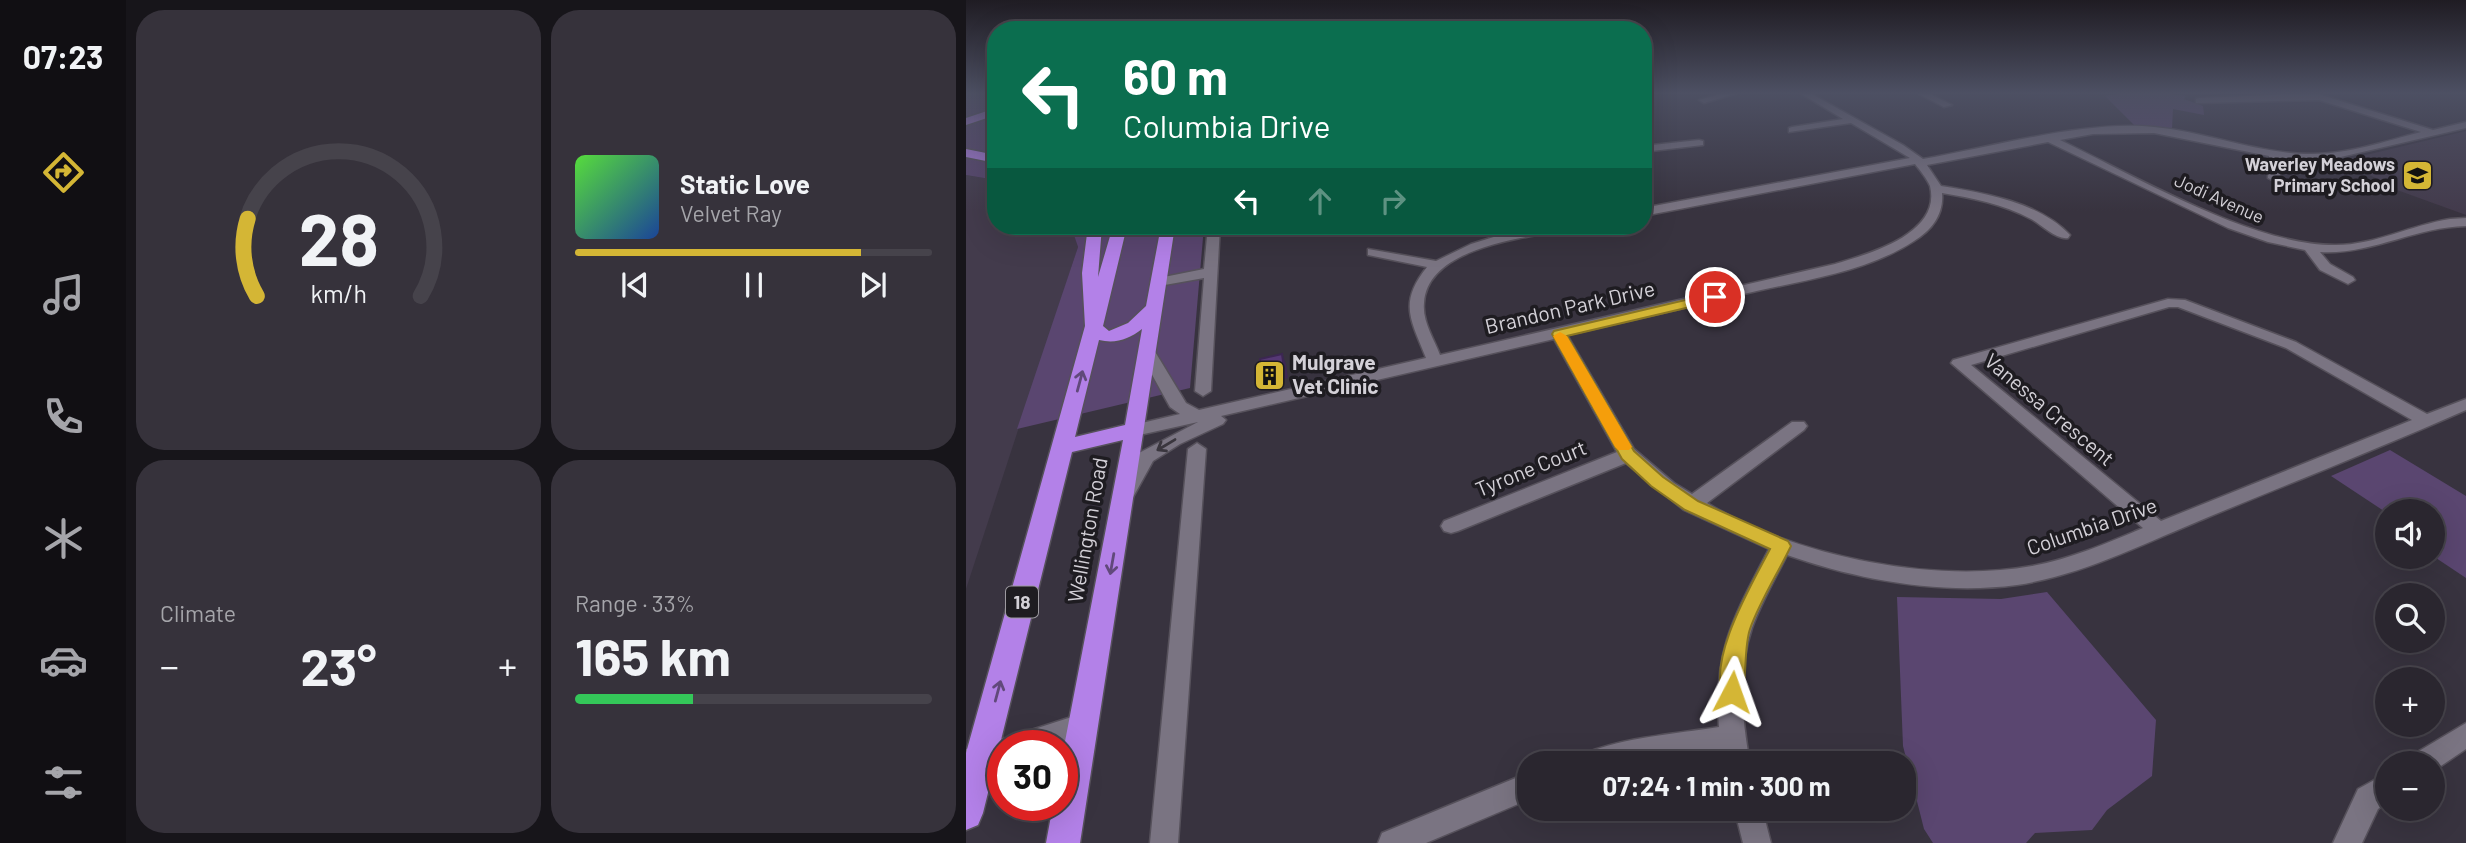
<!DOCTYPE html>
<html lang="en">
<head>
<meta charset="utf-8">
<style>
  :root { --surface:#2a262f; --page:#36323b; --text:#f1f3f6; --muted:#a5a5aa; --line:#46434b; --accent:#d4b635 }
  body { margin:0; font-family:Barlow,sans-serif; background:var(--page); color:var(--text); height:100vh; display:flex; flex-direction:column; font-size:26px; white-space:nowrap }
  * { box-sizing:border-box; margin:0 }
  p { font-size:23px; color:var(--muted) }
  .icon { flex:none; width:38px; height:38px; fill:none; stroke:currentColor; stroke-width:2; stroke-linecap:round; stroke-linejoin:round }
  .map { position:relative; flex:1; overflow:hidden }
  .details { display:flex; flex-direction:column; gap:10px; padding:10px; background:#17151a; width:840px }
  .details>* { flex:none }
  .top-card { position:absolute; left:21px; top:21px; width:665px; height:214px; border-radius:28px; box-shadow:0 7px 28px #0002,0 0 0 2px var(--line); background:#0b6e4f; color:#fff; overflow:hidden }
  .fabs { position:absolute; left:1409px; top:499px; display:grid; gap:14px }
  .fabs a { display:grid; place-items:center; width:70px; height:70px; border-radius:50%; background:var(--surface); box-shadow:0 7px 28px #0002,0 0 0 2px var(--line); font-size:35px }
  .speed { position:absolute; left:21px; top:730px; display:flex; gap:14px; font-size:35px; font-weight:700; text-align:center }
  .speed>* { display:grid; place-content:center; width:91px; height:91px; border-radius:50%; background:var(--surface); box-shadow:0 7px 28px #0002,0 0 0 2px var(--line); line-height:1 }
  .speed .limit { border:10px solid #d22; background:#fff; color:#111 }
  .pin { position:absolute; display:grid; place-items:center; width:60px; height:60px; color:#fff; margin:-30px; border:4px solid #fff; border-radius:50%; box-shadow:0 2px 7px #0007 }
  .me { position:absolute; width:77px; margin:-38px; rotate:4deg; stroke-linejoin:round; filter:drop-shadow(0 0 5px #0008) }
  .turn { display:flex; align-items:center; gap:24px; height:147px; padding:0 21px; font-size:32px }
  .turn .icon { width:91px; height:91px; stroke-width:2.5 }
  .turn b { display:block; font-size:49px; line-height:60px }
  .lanes { display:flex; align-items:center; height:66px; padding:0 21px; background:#0003; justify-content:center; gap:35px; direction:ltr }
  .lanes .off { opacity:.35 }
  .big { font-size:52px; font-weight:700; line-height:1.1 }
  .details .widget { flex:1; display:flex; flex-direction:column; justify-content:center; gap:10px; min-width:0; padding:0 24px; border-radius:28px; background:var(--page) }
  .details .dial { align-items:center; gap:0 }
  .dial svg { height:182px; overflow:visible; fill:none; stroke:var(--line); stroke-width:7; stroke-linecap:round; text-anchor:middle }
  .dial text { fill:var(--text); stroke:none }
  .song { display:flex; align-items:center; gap:21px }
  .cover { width:84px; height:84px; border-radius:10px; background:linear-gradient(135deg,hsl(110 70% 55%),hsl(220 70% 35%)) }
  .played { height:7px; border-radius:4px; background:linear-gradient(90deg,var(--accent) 80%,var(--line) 80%) }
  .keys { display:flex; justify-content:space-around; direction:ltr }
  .heat { display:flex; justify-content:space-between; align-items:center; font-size:38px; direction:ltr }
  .charge { height:10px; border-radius:5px; background:linear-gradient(90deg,#34c759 33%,var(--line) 0) }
  .details .tiles { flex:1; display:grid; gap:10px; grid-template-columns:repeat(2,1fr) }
  .trip { position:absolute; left:551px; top:751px; width:399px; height:70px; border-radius:28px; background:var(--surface); box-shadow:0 7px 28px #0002,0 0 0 2px var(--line); font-weight:700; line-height:70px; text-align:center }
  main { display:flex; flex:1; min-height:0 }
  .tab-bar { display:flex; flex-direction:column; width:126px; justify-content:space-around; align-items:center; background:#110f13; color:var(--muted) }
  .tab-bar .icon { width:49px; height:49px }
  .tab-bar .active { color:var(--accent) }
  .tab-bar b { font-size:32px; color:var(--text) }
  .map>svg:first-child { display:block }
  .built { fill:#433b4c }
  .green { fill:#5a4670 }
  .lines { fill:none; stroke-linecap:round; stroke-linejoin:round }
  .minor-casing { stroke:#56515b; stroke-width:3 }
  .highway-casing { stroke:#56515b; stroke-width:3 }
  .minor { fill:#7a7482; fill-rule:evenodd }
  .highway { fill:#b381e8; fill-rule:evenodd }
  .shaded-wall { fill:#3c2752 }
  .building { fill:#563875; stroke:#3c2752; stroke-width:2 }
  .oneway { stroke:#61497b }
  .oneway2 { stroke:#3a363e }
  .route { fill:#d4b635; stroke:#8a7622; stroke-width:2 }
  .slow { fill:#f59e0b }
  .labels { text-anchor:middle; stroke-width:7; stroke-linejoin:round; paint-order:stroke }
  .far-poi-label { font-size:18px; font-weight:bold; fill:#d3d0d7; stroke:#1e1c21; text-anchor:end }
  .far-street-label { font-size:18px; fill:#d3d0d7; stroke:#1e1c21 }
  .shield { fill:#1e1c21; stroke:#9d9aa0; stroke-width:2 }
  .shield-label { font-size:19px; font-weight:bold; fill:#d3d0d7 }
  .street-label { font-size:21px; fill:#d3d0d7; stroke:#1e1c21 }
  .poi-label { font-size:21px; font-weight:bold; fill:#d3d0d7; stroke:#1e1c21; text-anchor:start }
</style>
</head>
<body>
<main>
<nav class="tab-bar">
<b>07:23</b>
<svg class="icon active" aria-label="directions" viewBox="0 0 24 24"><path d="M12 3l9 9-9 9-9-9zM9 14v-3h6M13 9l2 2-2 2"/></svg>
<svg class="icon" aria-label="music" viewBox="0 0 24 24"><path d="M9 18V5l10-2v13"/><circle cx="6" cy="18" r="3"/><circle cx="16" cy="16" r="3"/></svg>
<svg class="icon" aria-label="phone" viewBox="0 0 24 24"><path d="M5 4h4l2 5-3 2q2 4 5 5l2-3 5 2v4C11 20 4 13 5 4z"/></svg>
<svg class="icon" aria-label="climate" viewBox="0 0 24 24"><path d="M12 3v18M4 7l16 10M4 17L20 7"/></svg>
<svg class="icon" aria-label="car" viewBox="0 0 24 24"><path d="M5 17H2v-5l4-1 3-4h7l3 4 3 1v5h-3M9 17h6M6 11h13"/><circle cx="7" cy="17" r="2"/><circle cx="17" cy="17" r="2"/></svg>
<svg class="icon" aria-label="filters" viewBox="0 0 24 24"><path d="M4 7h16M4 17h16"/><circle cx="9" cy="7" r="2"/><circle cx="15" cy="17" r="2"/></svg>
</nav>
<section class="details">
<div class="tiles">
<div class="widget dial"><svg viewBox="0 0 100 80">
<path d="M14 69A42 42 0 1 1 86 69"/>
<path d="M14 69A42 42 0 0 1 10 35" stroke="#d4b635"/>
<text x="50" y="56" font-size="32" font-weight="700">28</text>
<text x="50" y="72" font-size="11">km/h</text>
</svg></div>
<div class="widget">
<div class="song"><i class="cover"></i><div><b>Static Love</b><p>Velvet Ray</p></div></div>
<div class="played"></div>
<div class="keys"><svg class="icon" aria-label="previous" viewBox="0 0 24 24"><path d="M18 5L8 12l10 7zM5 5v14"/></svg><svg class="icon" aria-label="pause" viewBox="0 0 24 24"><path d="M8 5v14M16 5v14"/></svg><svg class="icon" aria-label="next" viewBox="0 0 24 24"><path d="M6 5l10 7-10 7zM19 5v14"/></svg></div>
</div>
<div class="widget"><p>Climate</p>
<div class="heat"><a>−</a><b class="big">23°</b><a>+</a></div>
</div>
<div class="widget"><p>Range · 33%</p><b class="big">165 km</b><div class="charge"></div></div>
</div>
</section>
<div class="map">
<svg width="1500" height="843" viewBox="0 0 1500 843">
  <rect width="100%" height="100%" fill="#38333f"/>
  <!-- built -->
  <path class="built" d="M1500,131V215L1431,190L1432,189L1375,161Z
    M0,175L30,180V226H106L112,247L0,589Z"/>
  <!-- green -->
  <path class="green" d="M0,93H30V180L0,175Z
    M1159,93H1198L1220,96L1218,99L1237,106L1238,115L1207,109L1206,129L1168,125L1139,96Z
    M105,226H238L224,388L51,429L112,247Z
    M1424,450L1500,496V578L1467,556L1477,550L1467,543L1466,511L1421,513L1365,476Z
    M1081,592L1190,720L1186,776L1141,810L1126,830L1069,833L1060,843H967L958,829L937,746L931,597L1035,599Z"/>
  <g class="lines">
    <defs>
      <path id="minor" d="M758,93H772L738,103L733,100Z
        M834,93H844L937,145L957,159C1026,147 1120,120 1188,127C1241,132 1292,154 1346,154C1382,154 1420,141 1455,132L1353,100L1230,103V99L1233,98L1349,93L1467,130L1500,122V128L1366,159L1313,158L1314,178L1308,181L1302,178L1303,156L1188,133L1127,134L1094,140C1169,176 1288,246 1370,245C1409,245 1445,225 1484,219L1500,218V226C1449,227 1405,255 1354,252L1364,264L1387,277L1389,280L1382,284L1354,270L1339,250L1302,242L1262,228L1082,142L961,165L975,186C1018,193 1073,202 1104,235L1102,238C1090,240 1076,225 1065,219C1037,204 1006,198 976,193C978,214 966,230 948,241C904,270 846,279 795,290C731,305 666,320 601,335L668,449L708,483L726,494L826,422H838L841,426L838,430L741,503C828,556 966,584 1066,566C1105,559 1141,543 1177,528L985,363L987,360L1202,299L1219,300L1330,342L1461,414L1500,399V410C1414,448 1327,482 1240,518C1179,543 1117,575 1051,585C975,595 892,580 821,555C809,579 795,603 786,628C771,672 776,719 784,763H758L756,751L674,763H613L617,754C660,737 708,734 753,727C747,649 769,615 803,549L718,510L660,463L492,531L485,533L478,531L475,526L478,521L651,452L588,339L255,416L260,420L257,424L214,444L187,461L166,499H152L149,494L173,453L232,422L169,436L163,434L160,430L163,426L214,414L204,407L174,353L176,350H188L220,403L233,410L460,358C445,320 432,303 461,267L402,255V249L470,261L505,244L531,236L583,226H609L603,230C560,237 461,247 458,303C456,321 468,339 474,355L869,264C902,254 976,234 964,186C961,179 954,170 949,164L677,216V208L944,158L885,123L823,132V128L826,127L877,119ZM1203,307H1212L1320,348L1446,420L1195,521L1005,365Z
        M951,93H962L986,105L978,107Z
        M733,140L737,141V145L677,152V146Z
        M242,226H254L245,391L237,396L229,391L238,278L193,286L186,282L193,278L238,269Z
        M231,443L240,449L212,843H184L222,449Z
        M118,713L127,717L131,725L127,733L91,746H37V762L0,775V749L37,738L43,740L53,734Z
        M1500,723V749L1466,772V763H1444L1448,754Z
        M564,772V799L460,843H412L416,833Z
        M1421,773V802L1412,809L1396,843H1367L1392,789Z
        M768,808H796L805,843H777Z"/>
      <path id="highway" d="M30,108V115L0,125V118Z
        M0,149L30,155V163L0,157Z
        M122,226H136L132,277L147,226H161L137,326L143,331L162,323L180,306L195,226H209L114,843H80L87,805H96V757L157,440L106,452L17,813L12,825L0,830V753L119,326L116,273ZM176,329L159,425L109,437L133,340C150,344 163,339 176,329Z"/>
    </defs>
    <!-- minor casing -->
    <use href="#minor" class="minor-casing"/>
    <!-- highway casing -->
    <use href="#highway" class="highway-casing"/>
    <!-- minor -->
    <use href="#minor" class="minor"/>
    <!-- highway -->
    <use href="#highway" class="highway"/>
  </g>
  <!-- shaded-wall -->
  <path class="shaded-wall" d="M316,354L320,364L322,378L299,383L294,373Z"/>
  <!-- building -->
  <path class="building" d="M316,354L318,368L294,373V359Z"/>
  <!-- one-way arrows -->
  <defs><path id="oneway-shaft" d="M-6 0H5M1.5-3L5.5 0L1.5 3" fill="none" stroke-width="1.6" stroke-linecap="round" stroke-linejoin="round" transform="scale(1.75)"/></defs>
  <g class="oneway">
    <use href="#oneway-shaft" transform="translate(114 381) rotate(-75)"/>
    <use href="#oneway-shaft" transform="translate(146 564) rotate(100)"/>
    <use href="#oneway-shaft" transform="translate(32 691) rotate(-75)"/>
  </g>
  <use class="oneway2" href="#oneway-shaft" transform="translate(200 445) rotate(149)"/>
  <!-- sky -->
  <linearGradient id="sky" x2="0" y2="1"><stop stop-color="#1f1c23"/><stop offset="0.44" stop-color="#4d5063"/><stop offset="1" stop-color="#4d5063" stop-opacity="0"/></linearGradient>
  <rect width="1500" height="211" fill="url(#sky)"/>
  <!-- route -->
  <path class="route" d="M749,293L754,295V300L601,336L668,451L697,477L732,501L822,541L825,546C812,573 794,601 784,629C777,650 782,682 774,699L766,702L758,699C740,660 786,584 804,549L719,510L685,486L656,459L586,334L588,331Z"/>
  <!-- slow -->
  <path class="slow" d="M594,332L601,336L666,447L663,450H652L649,447L587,336Z"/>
  <!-- icons -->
  <defs>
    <symbol id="school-square" viewBox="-11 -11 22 22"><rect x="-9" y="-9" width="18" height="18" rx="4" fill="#d4b635" stroke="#1e1c21"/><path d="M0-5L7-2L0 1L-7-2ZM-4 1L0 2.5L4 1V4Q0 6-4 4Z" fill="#111"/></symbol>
    <symbol id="building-square" viewBox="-11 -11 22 22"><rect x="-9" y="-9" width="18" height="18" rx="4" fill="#d4b635" stroke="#1e1c21"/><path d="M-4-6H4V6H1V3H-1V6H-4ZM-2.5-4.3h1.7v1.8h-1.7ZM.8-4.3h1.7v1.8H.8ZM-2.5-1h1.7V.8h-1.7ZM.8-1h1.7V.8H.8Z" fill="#111"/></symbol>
  </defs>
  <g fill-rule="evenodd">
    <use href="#school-square" x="1434" y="158" width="35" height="35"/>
    <use href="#building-square" x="286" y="358" width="35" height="35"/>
  </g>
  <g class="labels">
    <!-- far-poi labels -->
    <g class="far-poi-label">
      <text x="1429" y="171">Waverley Meadows<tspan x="1429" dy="21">Primary School</tspan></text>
    </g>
    <!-- far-street labels -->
    <g class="far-street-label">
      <text transform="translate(1253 199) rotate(24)" y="6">Jodi Avenue</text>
    </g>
    <!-- shield labels -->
    <rect class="shield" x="40" y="586.5" width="32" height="31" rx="5"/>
    <g class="shield-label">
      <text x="56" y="609">18</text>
    </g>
    <!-- street labels -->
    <g class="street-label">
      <text transform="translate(604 308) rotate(-13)" y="7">Brandon Park Drive</text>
      <text transform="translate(1083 410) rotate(40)" y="7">Vanessa Crescent</text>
      <text transform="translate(565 469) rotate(-22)" y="7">Tyrone Court</text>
      <text transform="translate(1126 527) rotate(-19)" y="7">Columbia Drive</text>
      <text transform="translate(122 530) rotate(-80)" y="7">Wellington Road</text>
    </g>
    <!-- poi labels -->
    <g class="poi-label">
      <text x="326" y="370">Mulgrave<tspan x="326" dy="24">Vet Clinic</tspan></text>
    </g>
  </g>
</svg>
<div class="fabs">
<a><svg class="icon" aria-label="sound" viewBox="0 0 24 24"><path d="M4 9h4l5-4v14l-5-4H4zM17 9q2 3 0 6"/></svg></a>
<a><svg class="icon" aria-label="search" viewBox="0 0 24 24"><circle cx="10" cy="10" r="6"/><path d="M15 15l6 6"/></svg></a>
<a>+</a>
<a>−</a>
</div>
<div class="speed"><div class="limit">30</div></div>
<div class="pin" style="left:749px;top:297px;background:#d93025"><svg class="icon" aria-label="arrive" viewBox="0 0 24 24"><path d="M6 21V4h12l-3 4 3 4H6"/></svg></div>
<svg class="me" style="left:766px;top:692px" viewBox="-20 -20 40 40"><path d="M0-17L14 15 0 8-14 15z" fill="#d4b635" stroke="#fff" stroke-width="4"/></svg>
<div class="trip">07:24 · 1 min · 300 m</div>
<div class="top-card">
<div class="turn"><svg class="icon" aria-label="left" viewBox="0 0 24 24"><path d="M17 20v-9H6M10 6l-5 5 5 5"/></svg><div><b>60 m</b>Columbia Drive</div></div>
<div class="lanes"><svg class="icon" aria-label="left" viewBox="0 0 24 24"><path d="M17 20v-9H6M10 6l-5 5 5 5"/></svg><svg class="icon off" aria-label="ahead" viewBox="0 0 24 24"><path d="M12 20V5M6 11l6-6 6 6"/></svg><svg class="icon off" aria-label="right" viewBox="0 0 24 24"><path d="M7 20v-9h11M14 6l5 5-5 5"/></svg></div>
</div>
</div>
</main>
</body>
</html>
